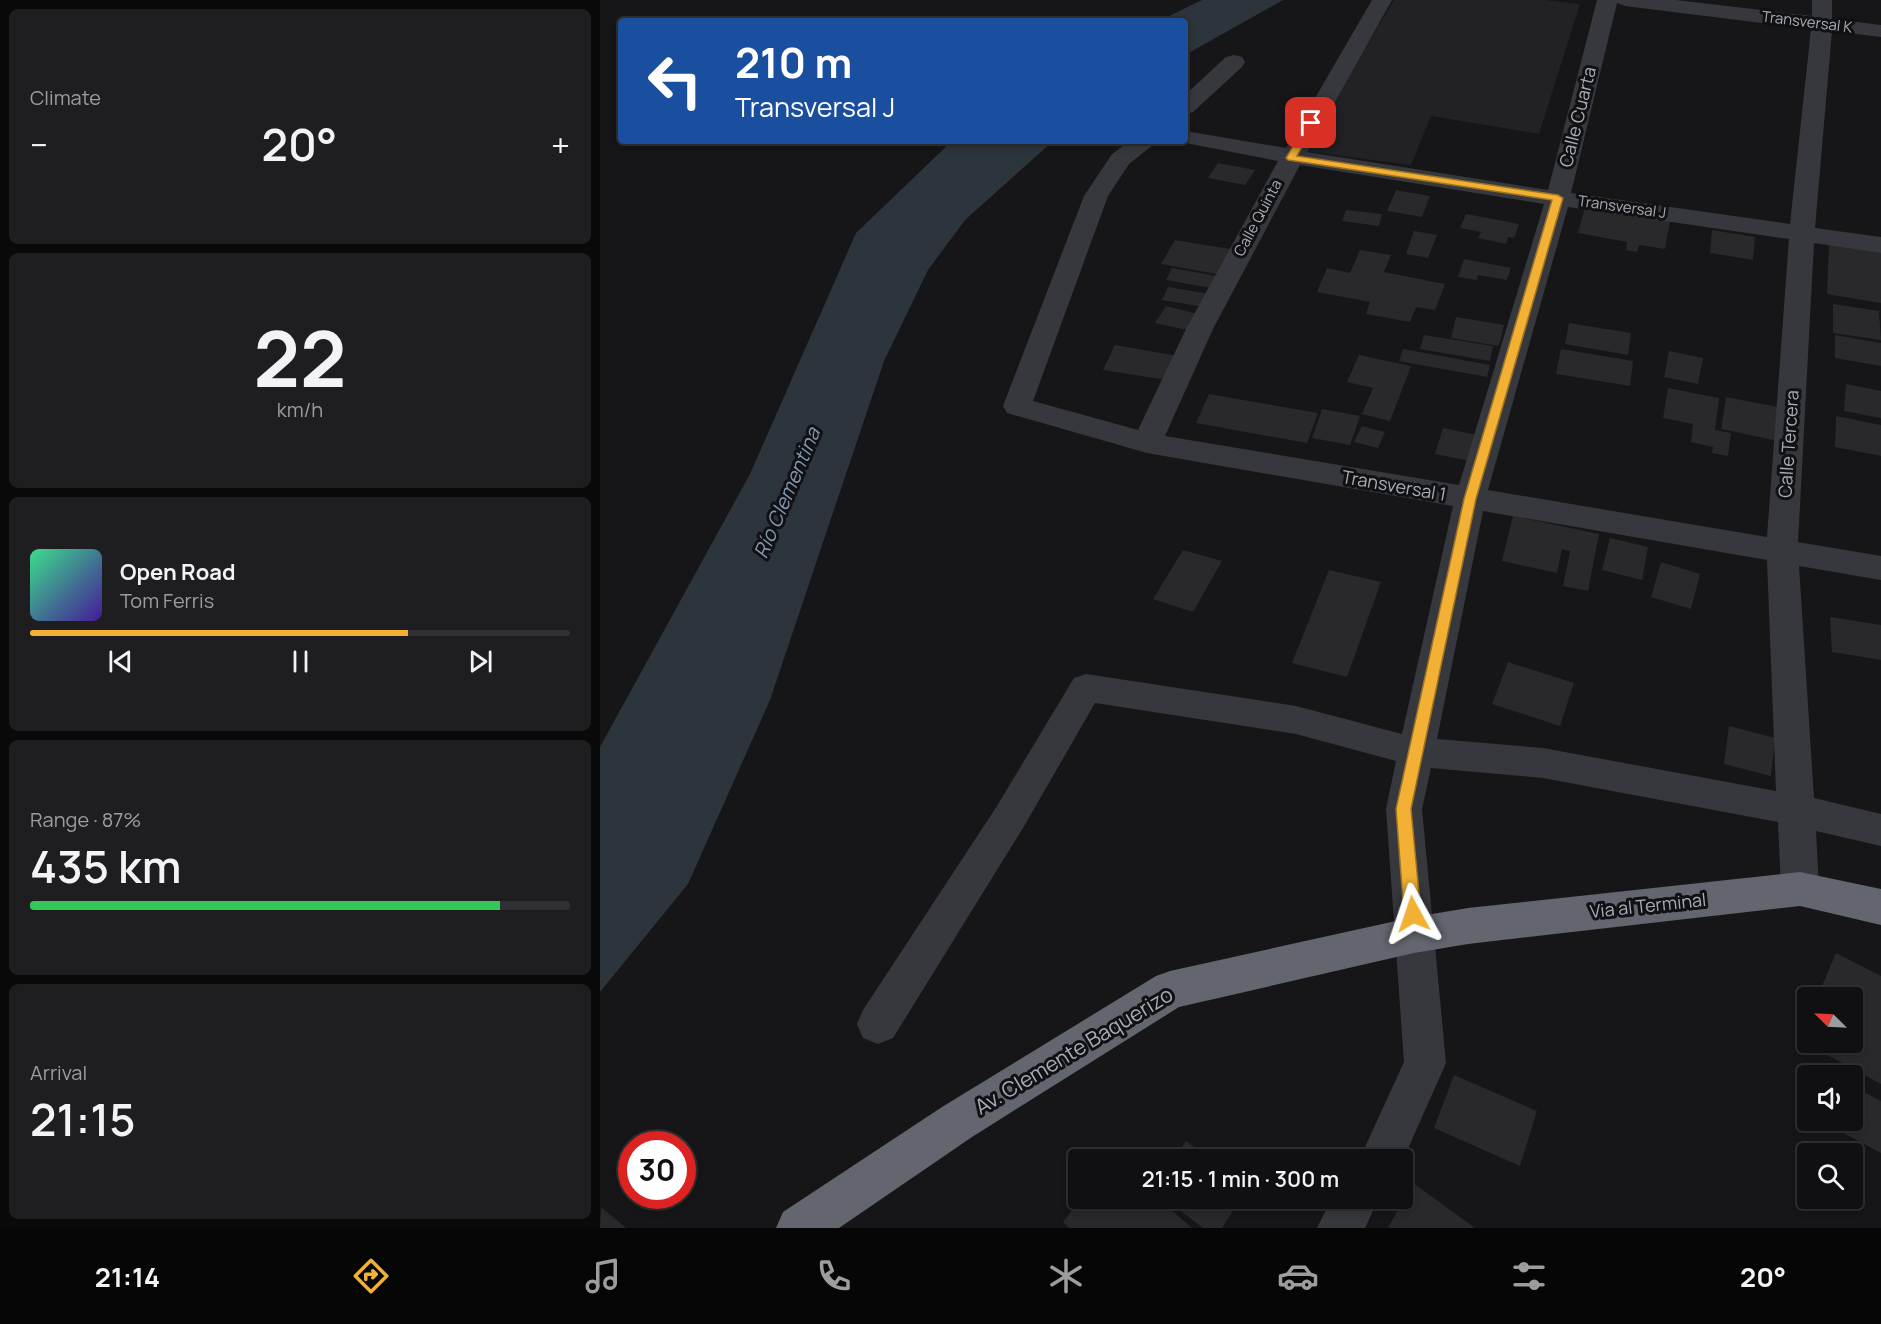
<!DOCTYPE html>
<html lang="en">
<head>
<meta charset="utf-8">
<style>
  :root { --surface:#101012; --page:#1e1e20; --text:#f1f3f6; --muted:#9c9d9f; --line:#303032; --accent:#f2b134 }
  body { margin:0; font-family:Manrope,sans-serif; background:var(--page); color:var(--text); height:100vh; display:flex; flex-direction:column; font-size:22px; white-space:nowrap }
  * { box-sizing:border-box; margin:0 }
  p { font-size:20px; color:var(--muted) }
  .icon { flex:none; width:33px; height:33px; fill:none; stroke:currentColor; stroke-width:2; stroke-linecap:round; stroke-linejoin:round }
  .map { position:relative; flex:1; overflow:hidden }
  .sheet { display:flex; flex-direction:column; gap:9px; padding:9px; background:#09090a; width:600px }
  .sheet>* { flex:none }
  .top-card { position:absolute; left:18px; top:18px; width:570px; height:126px; border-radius:6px; box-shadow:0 3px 9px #0003,0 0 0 2px var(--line); background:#1a4fa0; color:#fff; overflow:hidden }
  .needle { width:39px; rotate:294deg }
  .controls { position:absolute; left:1197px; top:987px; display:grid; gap:12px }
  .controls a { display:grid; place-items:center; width:66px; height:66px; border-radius:6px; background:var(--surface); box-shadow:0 3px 9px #0003,0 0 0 2px var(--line); font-size:30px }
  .speed { position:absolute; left:18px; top:1131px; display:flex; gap:12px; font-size:30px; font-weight:700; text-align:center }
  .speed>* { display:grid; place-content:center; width:78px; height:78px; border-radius:50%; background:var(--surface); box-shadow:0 3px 9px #0003,0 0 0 2px var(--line); line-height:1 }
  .speed .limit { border:9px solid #d22; background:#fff; color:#111 }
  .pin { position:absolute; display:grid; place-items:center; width:51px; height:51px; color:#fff; margin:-26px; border-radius:12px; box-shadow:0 3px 9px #0006 }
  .me { position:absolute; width:66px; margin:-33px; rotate:355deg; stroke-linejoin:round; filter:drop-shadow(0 0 4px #0008) }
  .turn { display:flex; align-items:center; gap:21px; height:126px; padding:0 18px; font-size:27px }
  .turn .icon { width:78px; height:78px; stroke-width:2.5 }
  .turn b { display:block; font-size:42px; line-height:51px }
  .big { font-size:45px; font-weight:600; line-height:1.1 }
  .sheet .tile { flex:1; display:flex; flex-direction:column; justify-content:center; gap:9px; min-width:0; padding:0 21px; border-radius:9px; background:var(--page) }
  .sheet .dial { align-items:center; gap:0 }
  .dial b { font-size:78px; line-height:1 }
  .song { display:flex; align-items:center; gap:18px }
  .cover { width:72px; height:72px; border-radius:9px; background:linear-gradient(135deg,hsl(150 70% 55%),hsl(260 70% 35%)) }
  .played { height:6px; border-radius:3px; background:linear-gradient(90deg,var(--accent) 70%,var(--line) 70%) }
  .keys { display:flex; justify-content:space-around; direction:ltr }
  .heat { display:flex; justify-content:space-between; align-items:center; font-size:33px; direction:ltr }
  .charge { height:9px; border-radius:4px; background:linear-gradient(90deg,#34c759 87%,var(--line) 0) }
  .trip { position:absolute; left:468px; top:1149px; width:345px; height:60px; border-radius:6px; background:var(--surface); box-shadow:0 3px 9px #0003,0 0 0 2px var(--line); font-weight:600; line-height:60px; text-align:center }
  .menu { display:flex; height:96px; justify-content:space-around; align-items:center; background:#060607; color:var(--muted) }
  .menu .icon { width:42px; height:42px }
  .menu .current { color:var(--accent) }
  .menu b { font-size:27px; color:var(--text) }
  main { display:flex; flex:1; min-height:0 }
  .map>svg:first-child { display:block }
  .built { fill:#222225 }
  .water { fill:#2c353c }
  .building { fill:#29292c }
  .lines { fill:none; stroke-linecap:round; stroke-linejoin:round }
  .minor { fill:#37383d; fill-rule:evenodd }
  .highway { fill:#63666e; fill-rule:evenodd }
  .route { fill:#f2b134; stroke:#9d7322; stroke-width:1.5 }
  .labels { text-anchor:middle; stroke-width:6; stroke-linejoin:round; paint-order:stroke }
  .far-street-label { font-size:15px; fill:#a8adb8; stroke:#111113 }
  .street-label { font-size:18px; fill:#a8adb8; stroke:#111113 }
  .water-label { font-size:20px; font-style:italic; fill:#7f9bb3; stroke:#111113 }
  .near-street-label { font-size:21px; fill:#a8adb8; stroke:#111113 }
</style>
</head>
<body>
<main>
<section class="sheet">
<div class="tile"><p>Climate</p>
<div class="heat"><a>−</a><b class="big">20°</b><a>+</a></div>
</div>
<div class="tile dial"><b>22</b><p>km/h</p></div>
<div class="tile">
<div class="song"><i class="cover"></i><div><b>Open Road</b><p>Tom Ferris</p></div></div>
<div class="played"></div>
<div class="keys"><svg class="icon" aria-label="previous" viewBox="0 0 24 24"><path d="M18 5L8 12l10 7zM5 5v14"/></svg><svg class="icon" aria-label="pause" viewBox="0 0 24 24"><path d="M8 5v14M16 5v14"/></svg><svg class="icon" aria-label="next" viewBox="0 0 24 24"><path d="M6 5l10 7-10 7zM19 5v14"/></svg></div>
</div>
<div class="tile"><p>Range · 87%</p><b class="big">435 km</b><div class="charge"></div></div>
<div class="tile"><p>Arrival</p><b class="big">21:15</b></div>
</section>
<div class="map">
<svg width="1281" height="1228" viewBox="0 0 1281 1228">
  <rect width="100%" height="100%" fill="#161618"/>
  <!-- built -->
  <path class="built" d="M794,0H945L980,4L939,134L831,116L811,165L703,151Z"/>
  <!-- water -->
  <path class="water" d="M602,0H683L585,55V21H559Z
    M352,141H453L365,220L328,270L284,361L170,700L88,884L0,992V747L150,474L256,233Z"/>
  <!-- building -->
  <path class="building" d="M618,163L655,170L645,185L608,178Z
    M796,190L830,196L822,217L787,211Z
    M985,207L1070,221L1065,249L1039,245L1037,252L1026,250L1027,242L978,233Z
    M746,210L782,214L779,226L742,221Z
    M866,214L919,224L914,238L908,237L906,244L878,238L881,232L860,228Z
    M1112,230L1155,237L1153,260L1110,253Z
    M814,231L837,235L828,258L806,254Z
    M575,240L630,249L617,274L561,264Z
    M1229,244L1281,252V303L1227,294Z
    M760,250L791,255L784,272L845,284L835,310L816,307L810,322L766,314L770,302L717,292L727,268L750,273Z
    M864,259L911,268L907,280L878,275L877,280L858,277Z
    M572,268L616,276L611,288L566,280Z
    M568,287L610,294L604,307L562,300Z
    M1233,304L1279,311L1281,340L1233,333Z
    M566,306L602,315L592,331L555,323Z
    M856,317L904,325L899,346L851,338Z
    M969,323L1031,333L1028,355L965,344Z
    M824,335L893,346L890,361L820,349Z
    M1235,335L1281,343V366L1235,358Z
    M515,345L578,356L567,380L503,370Z
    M803,349L890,365L887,377L799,361Z
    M961,349L1033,361L1030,386L956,374Z
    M1069,351L1103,358L1098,384L1064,377Z
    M759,355L811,366L790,421L762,414L773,388L747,382Z
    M1246,384L1281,391V418L1244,411Z
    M1068,388L1119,398L1115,430L1131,433L1128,456L1112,453L1113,447L1091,442L1093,424L1063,418Z
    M609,394L718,413L707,443L596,423Z
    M1126,397L1182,408L1178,441L1121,429Z
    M722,409L760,416L750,445L712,438Z
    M1236,416L1281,425V456L1235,447Z
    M762,426L785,432L778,448L754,442Z
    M843,428L877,435L870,461L835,454Z
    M913,516L999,534L988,591L963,586L970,551L962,549L957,573L902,561Z
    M1010,538L1048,547L1042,580L1002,570Z
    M583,550L622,561L593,612L553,599Z
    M1061,562L1100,574L1091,609L1051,597Z
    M729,570L781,582L747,677L692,663Z
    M1230,617L1281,625V660L1232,652Z
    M908,662L974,683L960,726L892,704Z
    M1129,726L1175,738L1171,776L1124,764Z
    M1236,953L1281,976V1084L1200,1040L1207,1021L1208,1042H1252V998H1217Z
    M854,1075L937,1111L920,1166L834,1128Z
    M1252,1086L1281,1101V1153L1219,1120H1252Z
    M586,1141L612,1160H573Z
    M813,1183L875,1228H788Z
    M482,1198H557L592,1228H469L463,1222Z
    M564,1198H641L622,1228H603Z
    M1,1207L26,1228H0Z"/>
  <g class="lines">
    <!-- minor -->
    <path class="minor" d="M772,0H792L707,152L948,190L997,0H1076L1212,16V0H1232V19L1281,25V37L1232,31L1215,228L1281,237V253L1214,243L1198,542L1281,556V580L1199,566L1214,798L1281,814V846L1216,831L1219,889L1214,901L1200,906L1186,901L1181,889L1178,822L943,778L831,768L822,809L846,1063L802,1162V1160H759L804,1062L786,809L796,761L696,734L495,703L423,828L293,1038L278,1044L263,1038L257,1024L263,1010L397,806L474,678L486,674L696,706L802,734L853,506L547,453L407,413L403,406L484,196L512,154L530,141H558L529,164L508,196L433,401L538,430L586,329L678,161L575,141H585V131L686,148ZM1017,3L1025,6L1211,29L1190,224L971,193ZM700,165L944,204L859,485L565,436L613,329ZM968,207L1189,239L1167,537L888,490ZM883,511L1167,560L1176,791L943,748L837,739Z
      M634,55L642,57L645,62L642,67L593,112L585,114V95L626,57Z
      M732,1198H779L765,1228H717Z"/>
    <!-- highway -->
    <path class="highway" d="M1200,872L1281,889V925L1200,906L868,944L814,953L579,1007L372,1137L239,1228H176L183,1212L342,1107L556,976L570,971L814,917L868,908Z"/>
  </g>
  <!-- route -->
  <path class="route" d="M711,120L716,123L697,156L958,195L963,198L876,499L811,809L821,914L818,919L813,922L807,919L804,914L796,809L864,499L952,200L688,160L686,158L707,123Z"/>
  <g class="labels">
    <!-- far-street labels -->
    <g class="far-street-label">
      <text transform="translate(1207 22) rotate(7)" y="5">Transversal K</text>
      <text transform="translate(1022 207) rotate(8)" y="5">Transversal J</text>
      <text transform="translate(658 218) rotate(-62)" y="5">Calle Quinta</text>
    </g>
    <!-- street labels -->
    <g class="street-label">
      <text transform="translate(978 117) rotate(-76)" y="6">Calle Cuarta</text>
      <text transform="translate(1189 444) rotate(-86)" y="6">Calle Tercera</text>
      <text transform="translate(794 486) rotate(10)" y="6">Transversal 1</text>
      <text transform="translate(1048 906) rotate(-6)" y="6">Via al Terminal</text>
    </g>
    <!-- water labels -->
    <g class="water-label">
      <text transform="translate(187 493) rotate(-67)" y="7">Río Clementina</text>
    </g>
    <!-- near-street labels -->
    <g class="near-street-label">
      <text transform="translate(474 1051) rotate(-31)" y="7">Av. Clemente Baquerizo</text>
    </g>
  </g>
</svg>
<div class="controls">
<a><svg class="needle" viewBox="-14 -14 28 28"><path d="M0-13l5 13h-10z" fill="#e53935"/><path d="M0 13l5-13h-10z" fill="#9c9d9f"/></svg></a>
<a><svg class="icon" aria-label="sound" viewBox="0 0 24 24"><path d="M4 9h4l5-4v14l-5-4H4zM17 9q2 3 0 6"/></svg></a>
<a><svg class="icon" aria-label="search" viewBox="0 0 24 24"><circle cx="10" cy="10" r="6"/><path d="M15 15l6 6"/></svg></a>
</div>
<div class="speed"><div class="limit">30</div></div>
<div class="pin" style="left:711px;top:123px;background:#d93025"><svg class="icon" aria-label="arrive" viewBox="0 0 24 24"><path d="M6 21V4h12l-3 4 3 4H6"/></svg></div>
<svg class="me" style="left:813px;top:914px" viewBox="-20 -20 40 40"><path d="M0-17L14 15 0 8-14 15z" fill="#f2b134" stroke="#fff" stroke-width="4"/></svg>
<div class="trip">21:15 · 1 min · 300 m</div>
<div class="top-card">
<div class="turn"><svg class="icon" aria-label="left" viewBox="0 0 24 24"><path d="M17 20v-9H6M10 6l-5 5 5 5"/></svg><div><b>210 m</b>Transversal J</div></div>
</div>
</div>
</main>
<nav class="menu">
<b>21:14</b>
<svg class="icon current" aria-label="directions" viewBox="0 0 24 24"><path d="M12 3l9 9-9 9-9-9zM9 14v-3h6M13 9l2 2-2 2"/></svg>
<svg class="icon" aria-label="music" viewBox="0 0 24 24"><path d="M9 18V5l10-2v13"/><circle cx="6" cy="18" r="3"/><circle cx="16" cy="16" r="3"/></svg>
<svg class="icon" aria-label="phone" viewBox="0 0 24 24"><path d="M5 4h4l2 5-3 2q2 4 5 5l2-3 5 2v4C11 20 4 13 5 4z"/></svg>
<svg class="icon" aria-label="climate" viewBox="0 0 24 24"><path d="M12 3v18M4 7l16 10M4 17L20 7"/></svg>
<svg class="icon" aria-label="car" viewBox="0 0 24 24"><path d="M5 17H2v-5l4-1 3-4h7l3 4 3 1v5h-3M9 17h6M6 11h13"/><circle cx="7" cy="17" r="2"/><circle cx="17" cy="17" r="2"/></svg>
<svg class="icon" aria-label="filters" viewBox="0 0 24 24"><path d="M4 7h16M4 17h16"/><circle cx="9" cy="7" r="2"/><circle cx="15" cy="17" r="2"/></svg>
<b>20°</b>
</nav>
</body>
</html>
